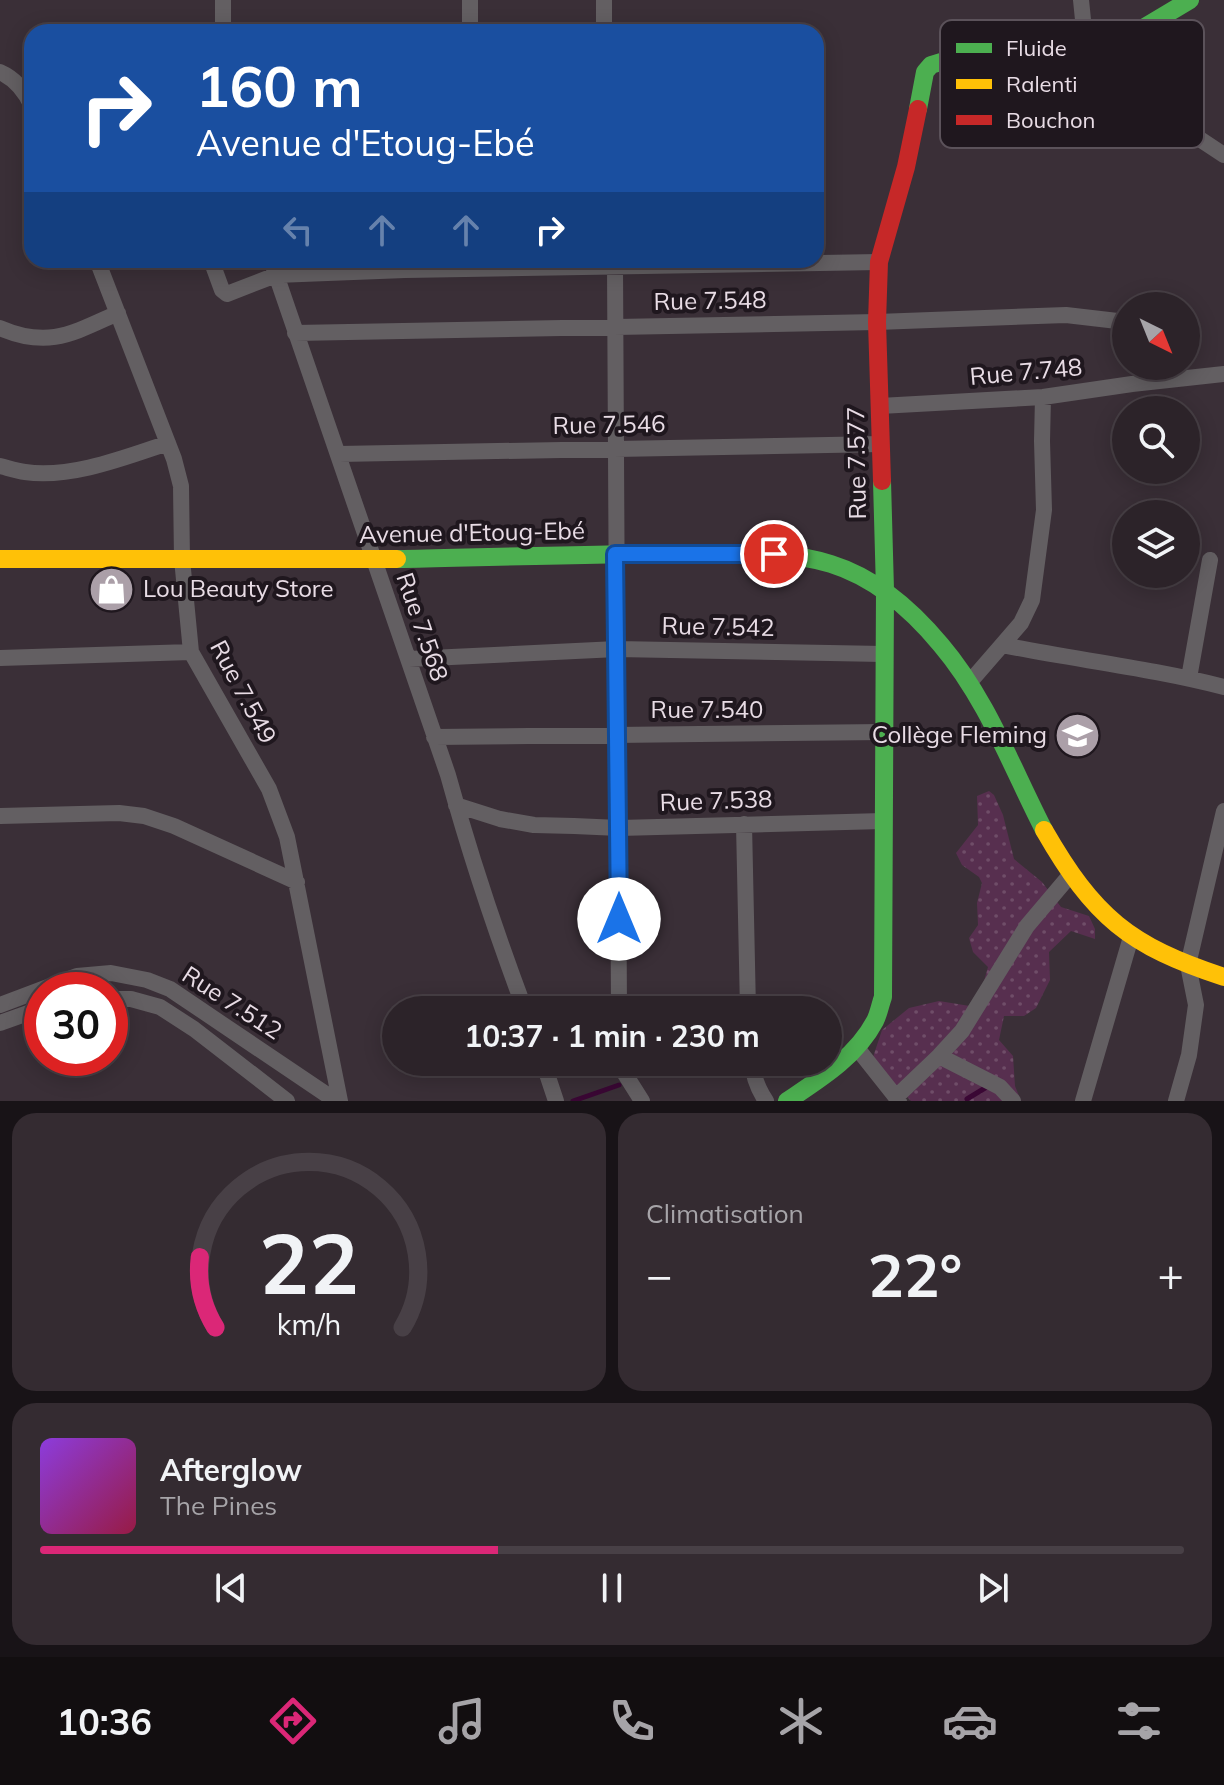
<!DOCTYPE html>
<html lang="fr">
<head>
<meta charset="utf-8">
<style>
  :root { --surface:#2c2329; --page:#342b31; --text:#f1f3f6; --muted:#a6a4a8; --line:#484046; --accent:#db2777 }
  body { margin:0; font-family:Mulish,sans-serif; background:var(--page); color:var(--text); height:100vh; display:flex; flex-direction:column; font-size:30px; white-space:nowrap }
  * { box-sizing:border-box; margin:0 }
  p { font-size:26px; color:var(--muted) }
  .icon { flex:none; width:44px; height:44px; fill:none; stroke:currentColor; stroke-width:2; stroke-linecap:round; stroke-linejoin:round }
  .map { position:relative; height:1101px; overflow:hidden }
  .sheet { display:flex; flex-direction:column; gap:12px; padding:12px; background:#181317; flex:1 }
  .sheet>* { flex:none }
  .top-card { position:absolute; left:24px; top:24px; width:800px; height:244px; border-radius:24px; box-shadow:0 4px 20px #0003,0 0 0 2px var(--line); background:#1a4fa0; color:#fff; overflow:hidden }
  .needle { width:52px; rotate:137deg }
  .controls { position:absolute; left:1112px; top:292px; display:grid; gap:16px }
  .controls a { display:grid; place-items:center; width:88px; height:88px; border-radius:50%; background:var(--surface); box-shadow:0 4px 20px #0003,0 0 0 2px var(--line); font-size:40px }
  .speed { position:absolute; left:24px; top:972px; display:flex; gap:16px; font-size:40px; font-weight:700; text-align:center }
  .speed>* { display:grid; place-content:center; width:104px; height:104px; border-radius:50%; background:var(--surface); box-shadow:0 4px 20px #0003,0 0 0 2px var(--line); line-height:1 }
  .speed .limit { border:12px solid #d22; background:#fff; color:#111 }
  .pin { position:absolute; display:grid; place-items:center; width:68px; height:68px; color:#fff; margin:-34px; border:4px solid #fff; border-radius:50%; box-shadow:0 2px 8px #0007 }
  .me { position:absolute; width:88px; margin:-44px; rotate:0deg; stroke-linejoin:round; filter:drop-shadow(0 0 6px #0008) }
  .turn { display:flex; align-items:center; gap:28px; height:168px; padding:0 40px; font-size:36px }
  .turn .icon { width:104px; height:104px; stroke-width:2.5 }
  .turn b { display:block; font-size:56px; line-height:68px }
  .lanes { display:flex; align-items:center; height:76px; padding:0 40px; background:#0003; justify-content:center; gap:40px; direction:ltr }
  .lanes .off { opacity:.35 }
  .big { font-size:60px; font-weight:700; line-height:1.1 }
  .sheet .tile { flex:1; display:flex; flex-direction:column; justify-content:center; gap:12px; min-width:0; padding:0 28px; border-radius:24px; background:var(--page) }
  .sheet .dial { align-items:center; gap:0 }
  .dial svg { height:208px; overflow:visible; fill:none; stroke:var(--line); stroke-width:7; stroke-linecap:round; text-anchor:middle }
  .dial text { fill:var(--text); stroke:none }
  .song { display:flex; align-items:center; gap:24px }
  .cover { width:96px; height:96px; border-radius:12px; background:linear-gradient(135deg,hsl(270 70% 55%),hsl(340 70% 35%)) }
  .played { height:8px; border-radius:4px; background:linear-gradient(90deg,var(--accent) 40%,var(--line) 40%) }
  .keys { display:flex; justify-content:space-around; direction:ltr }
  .heat { display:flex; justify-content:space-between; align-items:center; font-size:44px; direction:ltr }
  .sheet .tiles { flex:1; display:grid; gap:12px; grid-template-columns:1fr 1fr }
  .tile:last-child { grid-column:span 2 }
  .trip { position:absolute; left:382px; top:996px; width:460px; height:80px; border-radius:40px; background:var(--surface); box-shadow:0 4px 20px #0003,0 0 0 2px var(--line); font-weight:700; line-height:80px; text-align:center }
  .tab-bar { display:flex; height:128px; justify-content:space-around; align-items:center; background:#120e10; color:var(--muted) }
  .tab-bar .icon { width:56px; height:56px }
  .tab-bar .on { color:var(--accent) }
  .tab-bar b { font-size:36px; color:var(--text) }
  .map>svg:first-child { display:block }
  .grass { fill:url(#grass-dots) }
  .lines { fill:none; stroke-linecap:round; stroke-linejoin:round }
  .stream { stroke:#3a0734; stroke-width:5 }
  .street { stroke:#635f62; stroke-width:16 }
  .fast { stroke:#4caf50; stroke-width:18 }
  .slow { stroke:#ffc107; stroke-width:18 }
  .jam { stroke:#c62828; stroke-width:18 }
  .route-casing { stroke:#114b97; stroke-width:20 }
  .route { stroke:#1a73e8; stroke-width:14 }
  .labels { text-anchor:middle; stroke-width:8; stroke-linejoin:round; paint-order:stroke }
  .street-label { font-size:24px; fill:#e8dce5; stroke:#1f171e }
  .poi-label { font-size:24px; fill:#e8dce5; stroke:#1f171e; text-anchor:start }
  .key { fill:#1f171e; stroke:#5b525a; stroke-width:2 }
  .key-label { font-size:22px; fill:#e8dce5 }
</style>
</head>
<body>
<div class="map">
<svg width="1224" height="1101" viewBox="0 0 1224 1101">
  <defs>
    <pattern id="grass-dots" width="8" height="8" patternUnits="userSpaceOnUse" patternTransform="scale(2)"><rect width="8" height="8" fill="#572f4f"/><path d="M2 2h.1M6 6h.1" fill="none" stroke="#6f4d68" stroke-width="1.8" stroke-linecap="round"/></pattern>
  </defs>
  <rect width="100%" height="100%" fill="#3a2f37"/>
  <!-- grass -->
  <path class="grass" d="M989,791L994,795L1003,815L1014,859L1042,882L1061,907L1089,916L1095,929V939L1071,931L1049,952L1050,980L1036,1008L1024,1016H1004L999,1040L1013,1056L1015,1086L1021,1101H911L872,1060L882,1030L909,1008L939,1001L982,1008L984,981L988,967L973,952L969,938L978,925L977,903L982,883L979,877L962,865L956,853L978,825L977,796Z"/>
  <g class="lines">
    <!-- stream -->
    <path class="stream" d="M967,1099L990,1085
      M573,1101L619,1085"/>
    <!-- street -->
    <path class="street" d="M223,0V32
      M470,0V32
      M1081,0L1087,59
      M604,23V0
      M1096,56L1121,76L1165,116L1224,155
      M0,72C16,79 25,91 32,106
      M97,260L174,459L181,486L182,559L191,652L269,789L287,837L340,1101
      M211,260L222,290L227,294L276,275L405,270L879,262
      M271,260L448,775C470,855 496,933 525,1010
      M615,267L619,1010
      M0,328C49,349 73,333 118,313
      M295,333L877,322L1066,315L1126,322
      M880,406L1043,397L1132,384L1224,374
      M339,454L881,444
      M0,466C8,468 17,471 25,472C70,479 126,457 168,443
      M1002,645L1021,623L1032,600L1044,510L1042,441L1043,397
      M0,658L191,652
      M409,659L617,649L883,654
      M1189,678L1210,560
      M969,683L1002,645C1076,660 1151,668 1224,687
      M434,737L884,732
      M456,805L500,819L534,825L574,826L619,828L883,821
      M0,816L119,813L144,816L174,826L297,882
      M744,824L748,1010
      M110,999H131L160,1007L194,1029L287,1101
      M0,1005L77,976L111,973L147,980L170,989L336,1101
      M0,1023L42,1008
      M857,1048L899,1101
      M939,1056L1000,1087L1013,1101
      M543,1062L556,1101
      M621,1062L625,1074L642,1101
      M752,1062C753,1076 758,1089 766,1101
      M896,1097L939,1056L962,1031L1027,926L1071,874
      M1083,1101L1131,937
      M1176,1101L1189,1055L1196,1005L1188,965L1224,811"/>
    <!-- fast -->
    <path class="fast" d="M918,109L925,72L931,65L944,61L1087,59L1103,52L1190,0
      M397,559C491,557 586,554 681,554C731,554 783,549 831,564C876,578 912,610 941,645C987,699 1012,768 1044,830
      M787,1101C820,1079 856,1057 875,1021C879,1013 880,1005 883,997L885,590L882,481"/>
    <!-- slow -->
    <path class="slow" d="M0,559H397
      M1044,830C1094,917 1129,946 1224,977"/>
    <!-- jam -->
    <path class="jam" d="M882,481L877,322L879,262L906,167L918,109"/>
  </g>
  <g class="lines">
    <defs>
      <path id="route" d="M619,919L615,554H774"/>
    </defs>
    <!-- route casing -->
    <use href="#route" class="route-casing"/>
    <!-- route -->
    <use href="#route" class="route"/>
  </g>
  <!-- icons -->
  <defs>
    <symbol id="shop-disc" viewBox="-11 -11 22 22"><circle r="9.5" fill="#ab9fa8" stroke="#1f171e"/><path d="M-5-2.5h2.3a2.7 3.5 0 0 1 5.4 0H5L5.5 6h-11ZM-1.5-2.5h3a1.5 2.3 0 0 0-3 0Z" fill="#fff"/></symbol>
    <symbol id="university-disc" viewBox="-11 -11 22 22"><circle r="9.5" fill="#ab9fa8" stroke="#1f171e"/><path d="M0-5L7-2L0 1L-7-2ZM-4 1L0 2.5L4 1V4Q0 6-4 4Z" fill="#fff"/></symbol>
  </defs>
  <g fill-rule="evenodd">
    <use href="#shop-disc" x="86" y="564" width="51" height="51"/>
    <use href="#university-disc" x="1052" y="710" width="51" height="51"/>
  </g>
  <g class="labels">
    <!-- street labels -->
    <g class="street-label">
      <text transform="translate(710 301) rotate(-1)" y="8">Rue 7.548</text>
      <text transform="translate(1026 372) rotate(-5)" y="8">Rue 7.748</text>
      <text transform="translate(609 425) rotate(-1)" y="8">Rue 7.546</text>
      <text transform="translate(857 463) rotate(-91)" y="8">Rue 7.577</text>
      <text transform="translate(472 533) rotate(-1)" y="8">Avenue d'Etoug-Ebé</text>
      <text transform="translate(422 627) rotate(71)" y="8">Rue 7.568</text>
      <text transform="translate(718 627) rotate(1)" y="8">Rue 7.542</text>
      <text transform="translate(243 692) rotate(62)" y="8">Rue 7.549</text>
      <text x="707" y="718">Rue 7.540</text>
      <text transform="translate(716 801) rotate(-2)" y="8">Rue 7.538</text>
      <text transform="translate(232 1003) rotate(33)" y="8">Rue 7.512</text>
    </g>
    <!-- poi labels -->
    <g class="poi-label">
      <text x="143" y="597">Lou Beauty Store</text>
      <text x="1047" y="743" text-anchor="end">Collège Fleming</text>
    </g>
  </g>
  <!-- legend -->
  <rect x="940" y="20" width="264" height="128" rx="12" class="key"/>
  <rect x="956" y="43" width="36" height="10" fill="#4caf50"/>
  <rect x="956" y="79" width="36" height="10" fill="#ffc107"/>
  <rect x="956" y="115" width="36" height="10" fill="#c62828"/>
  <g class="key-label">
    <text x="1006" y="56">Fluide</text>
    <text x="1006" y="92">Ralenti</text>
    <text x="1006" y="128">Bouchon</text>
  </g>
</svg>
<div class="controls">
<a><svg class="needle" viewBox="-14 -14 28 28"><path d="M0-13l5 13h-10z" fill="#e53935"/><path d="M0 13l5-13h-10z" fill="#a6a4a8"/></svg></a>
<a><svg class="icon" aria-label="search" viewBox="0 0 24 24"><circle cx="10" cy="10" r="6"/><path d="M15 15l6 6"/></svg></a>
<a><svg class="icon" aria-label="layers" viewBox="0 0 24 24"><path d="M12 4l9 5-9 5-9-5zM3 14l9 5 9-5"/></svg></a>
</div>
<div class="speed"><div class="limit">30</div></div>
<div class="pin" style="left:774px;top:554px;background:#d93025"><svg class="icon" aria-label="arrive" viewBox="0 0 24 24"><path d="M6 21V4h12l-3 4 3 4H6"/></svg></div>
<svg class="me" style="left:619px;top:919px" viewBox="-20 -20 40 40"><circle r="19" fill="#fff"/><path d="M0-13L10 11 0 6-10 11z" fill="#1a73e8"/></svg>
<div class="trip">10:37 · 1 min · 230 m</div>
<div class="top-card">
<div class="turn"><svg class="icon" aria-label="right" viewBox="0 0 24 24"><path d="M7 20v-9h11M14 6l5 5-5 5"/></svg><div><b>160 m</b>Avenue d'Etoug-Ebé</div></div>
<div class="lanes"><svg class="icon off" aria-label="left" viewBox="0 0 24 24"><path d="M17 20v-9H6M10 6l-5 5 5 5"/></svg><svg class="icon off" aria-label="ahead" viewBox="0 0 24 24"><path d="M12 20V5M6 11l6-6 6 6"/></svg><svg class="icon off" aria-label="ahead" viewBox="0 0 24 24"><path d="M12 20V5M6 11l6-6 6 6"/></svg><svg class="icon" aria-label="right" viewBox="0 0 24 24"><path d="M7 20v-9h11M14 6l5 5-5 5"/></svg></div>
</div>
</div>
<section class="sheet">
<div class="tiles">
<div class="tile dial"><svg viewBox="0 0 100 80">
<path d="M14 69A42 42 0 1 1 86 69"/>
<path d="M14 69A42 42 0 0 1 8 42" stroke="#db2777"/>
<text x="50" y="56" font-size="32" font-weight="700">22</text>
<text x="50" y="72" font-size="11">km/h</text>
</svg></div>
<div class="tile"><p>Climatisation</p>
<div class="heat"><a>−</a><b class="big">22°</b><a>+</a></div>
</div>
<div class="tile">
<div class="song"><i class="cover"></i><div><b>Afterglow</b><p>The Pines</p></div></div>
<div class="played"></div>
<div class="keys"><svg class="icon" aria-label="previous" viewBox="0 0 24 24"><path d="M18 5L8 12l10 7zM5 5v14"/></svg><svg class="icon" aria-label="pause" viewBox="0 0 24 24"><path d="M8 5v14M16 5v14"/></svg><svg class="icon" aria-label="next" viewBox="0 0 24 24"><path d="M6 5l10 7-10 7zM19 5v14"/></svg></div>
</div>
</div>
</section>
<nav class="tab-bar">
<b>10:36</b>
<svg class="icon on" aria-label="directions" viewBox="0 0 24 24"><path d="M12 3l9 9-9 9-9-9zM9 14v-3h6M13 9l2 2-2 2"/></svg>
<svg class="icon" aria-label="music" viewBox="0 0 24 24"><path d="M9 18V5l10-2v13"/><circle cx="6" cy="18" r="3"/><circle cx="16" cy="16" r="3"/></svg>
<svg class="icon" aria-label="phone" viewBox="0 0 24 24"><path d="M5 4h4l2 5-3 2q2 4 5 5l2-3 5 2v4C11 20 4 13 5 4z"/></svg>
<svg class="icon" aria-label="climate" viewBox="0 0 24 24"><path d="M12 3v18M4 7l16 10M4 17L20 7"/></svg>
<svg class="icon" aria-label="car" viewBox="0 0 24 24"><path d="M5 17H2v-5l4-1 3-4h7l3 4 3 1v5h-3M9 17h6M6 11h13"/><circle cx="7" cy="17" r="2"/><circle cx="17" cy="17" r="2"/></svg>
<svg class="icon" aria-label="filters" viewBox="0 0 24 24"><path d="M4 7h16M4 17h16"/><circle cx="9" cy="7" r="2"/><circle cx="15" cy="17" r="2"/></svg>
</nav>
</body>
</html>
